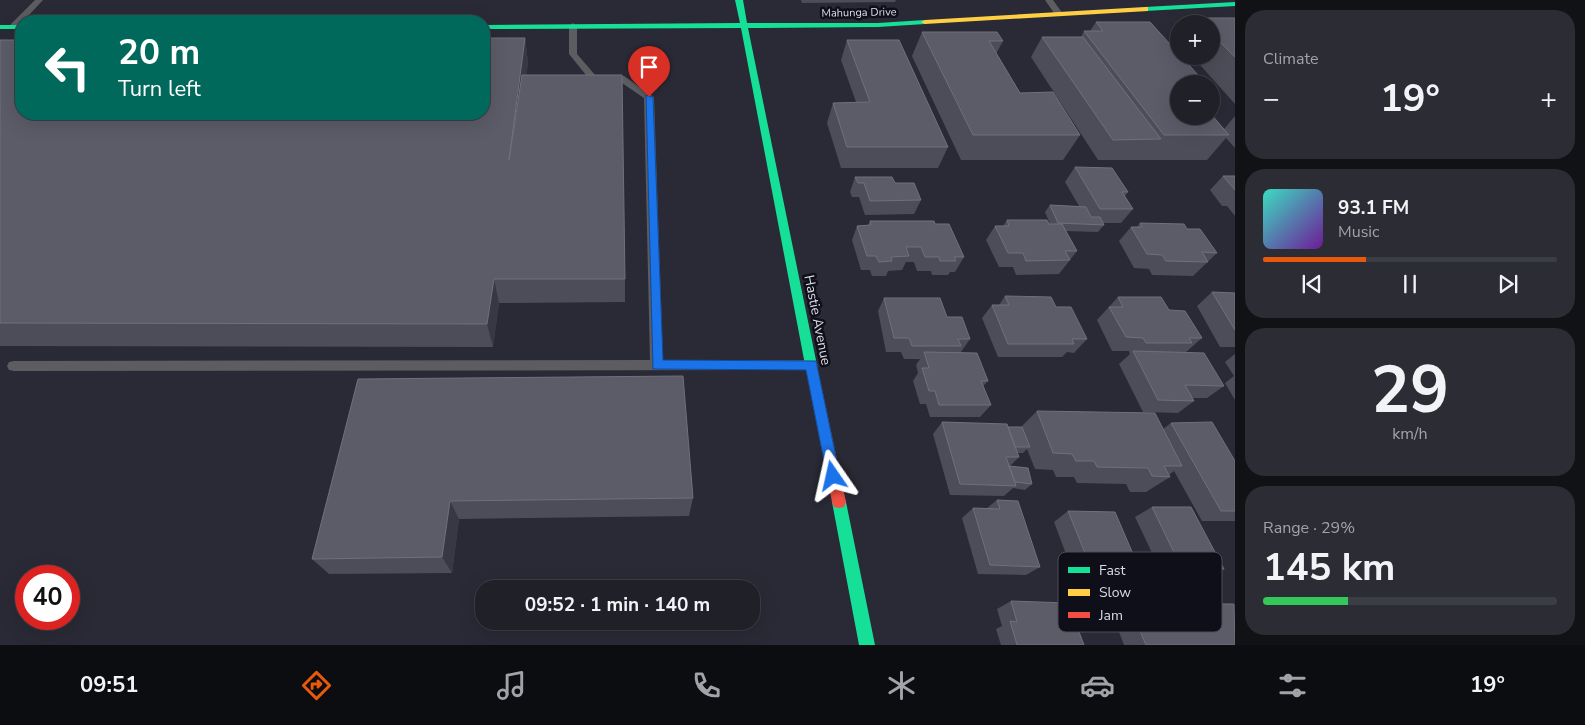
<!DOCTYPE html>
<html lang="en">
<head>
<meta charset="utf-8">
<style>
  :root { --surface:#1f2028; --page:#2c2d34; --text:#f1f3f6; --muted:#a1a3a8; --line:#3c3e45; --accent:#ea580c }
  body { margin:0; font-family:"Nunito Sans",sans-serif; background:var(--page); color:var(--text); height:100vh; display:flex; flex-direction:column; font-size:19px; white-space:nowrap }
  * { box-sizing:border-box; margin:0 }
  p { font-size:16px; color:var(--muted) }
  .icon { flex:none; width:28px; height:28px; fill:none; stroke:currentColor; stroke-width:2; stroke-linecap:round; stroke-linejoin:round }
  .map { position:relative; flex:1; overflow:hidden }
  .sheet { display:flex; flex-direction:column; gap:10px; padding:10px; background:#111216; width:350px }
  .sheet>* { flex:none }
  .top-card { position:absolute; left:15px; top:15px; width:475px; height:105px; border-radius:20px; box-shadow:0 5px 20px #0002,0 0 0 1px var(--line); background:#00695c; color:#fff; overflow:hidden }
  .controls { position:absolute; left:1170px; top:15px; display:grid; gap:10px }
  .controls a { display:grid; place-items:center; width:50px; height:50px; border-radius:50%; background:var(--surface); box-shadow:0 5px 20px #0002,0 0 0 1px var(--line); font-size:25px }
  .speed { position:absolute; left:15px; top:565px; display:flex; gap:10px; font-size:25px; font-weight:700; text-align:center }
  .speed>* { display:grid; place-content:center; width:65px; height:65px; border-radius:50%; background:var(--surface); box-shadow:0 5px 20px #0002,0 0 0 1px var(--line); line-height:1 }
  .speed .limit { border:8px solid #d22; background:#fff; color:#111 }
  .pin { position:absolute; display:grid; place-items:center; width:42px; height:42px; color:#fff; margin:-51px -21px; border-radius:50% 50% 50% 0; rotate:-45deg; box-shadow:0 0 5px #0007 }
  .pin .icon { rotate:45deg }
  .me { position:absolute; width:55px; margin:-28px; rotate:349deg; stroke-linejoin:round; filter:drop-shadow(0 0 4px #0008) }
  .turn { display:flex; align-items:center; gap:18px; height:105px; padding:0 20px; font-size:22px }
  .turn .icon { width:65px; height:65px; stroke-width:2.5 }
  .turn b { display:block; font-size:35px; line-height:42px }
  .big { font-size:38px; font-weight:700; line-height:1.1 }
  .sheet .card { flex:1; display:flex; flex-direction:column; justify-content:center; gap:8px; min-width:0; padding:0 18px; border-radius:20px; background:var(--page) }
  .sheet .dial { align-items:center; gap:0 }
  .dial b { font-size:65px; line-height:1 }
  .song { display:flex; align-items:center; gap:15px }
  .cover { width:60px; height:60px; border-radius:8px; background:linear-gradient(135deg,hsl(170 70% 55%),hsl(280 70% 35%)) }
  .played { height:5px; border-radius:2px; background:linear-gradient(90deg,var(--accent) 35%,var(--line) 35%) }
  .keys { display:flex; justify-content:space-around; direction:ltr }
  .heat { display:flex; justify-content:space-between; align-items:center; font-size:28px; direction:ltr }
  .charge { height:8px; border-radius:4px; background:linear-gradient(90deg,#34c759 29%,var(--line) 0) }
  .trip { position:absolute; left:475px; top:580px; width:285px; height:50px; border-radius:20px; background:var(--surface); box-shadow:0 5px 20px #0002,0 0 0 1px var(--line); font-weight:700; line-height:50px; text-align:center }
  .tab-bar { display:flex; height:80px; justify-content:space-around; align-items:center; background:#0c0d10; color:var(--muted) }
  .tab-bar .icon { width:35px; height:35px }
  .tab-bar .on { color:var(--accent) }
  .tab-bar b { font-size:22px; color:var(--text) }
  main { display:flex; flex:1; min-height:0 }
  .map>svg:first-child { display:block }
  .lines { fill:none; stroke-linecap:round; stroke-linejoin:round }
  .lane { fill:#5c5c61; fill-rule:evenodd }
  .fast { fill:#16e098; fill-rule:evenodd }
  .slow { fill:#ffcf43; fill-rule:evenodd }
  .jam { fill:#f24e42; fill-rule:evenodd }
  .wall { fill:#4d4d59 }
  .shaded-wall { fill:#383844 }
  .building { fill:#5c5c69; stroke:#70707d }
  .route { fill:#1a73e8; stroke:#114b97 }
  .labels { text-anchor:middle; stroke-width:5; stroke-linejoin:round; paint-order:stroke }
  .far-street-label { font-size:11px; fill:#dcddeb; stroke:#0f0f19 }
  .street-label { font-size:14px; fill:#dcddeb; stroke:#0f0f19 }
  .key { fill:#0f0f19; stroke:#4c4d58; stroke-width:1 }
  .key-label { font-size:14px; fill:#dcddeb }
</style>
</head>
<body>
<main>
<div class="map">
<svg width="1235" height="645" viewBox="0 0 1235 645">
  <rect width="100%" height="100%" fill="#292a35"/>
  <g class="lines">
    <!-- lane -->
    <path class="lane" d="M35,0H43L16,29H10V25Z
      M1045,0H1053L1063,14L1062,16H1056Z
      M573,23L577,26V54L596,76V80H590L569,54V26Z
      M607,75L624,76L654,97L663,360H811L816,361L818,365L816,369L811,370L14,371L9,370L7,366L9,362L14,361L650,360L644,98L619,81L604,80L602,78Z"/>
    <!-- fast -->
    <path class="fast" d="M735,0H743L747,23H878L925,20L929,22L925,24L878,27L748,28L818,370L816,374L812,375L808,374L806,370L741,28L484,29V25L740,23Z
      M1235,2V6L1145,11L1141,9L1145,7Z
      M0,25H21V29H0Z
      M839,496L844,497L846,502L875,645H859L832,502L834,497Z"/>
    <!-- slow -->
    <path class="slow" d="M1145,7H1148V11L925,24L921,22L925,20Z"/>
    <!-- jam -->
    <path class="jam" d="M812,365L816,366L818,370L846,502L844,507L839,508L834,507L832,502L806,370L808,366Z"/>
  </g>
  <!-- wall -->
  <path class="wall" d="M801,0H896L895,2L802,3Z
    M1197,18H1235V104L1192,56H1211V24H1193Z
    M1096,22L1179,84L1224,129L1235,116V148L1226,138L1207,160H1098L1031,57L1042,37H1081L1084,31H1090Z
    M922,32L1003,41L996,54L1020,93L1080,135L1063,160H961L912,56Z
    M525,38L528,63L526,75L625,279V302L499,303L493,347L0,346V40Z
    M847,40L948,147L938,168H841L827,123L833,103L856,102L841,60Z
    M1211,90L1219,99L1211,109Z
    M1075,167L1128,192L1125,196L1133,209L1121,223H1103L1104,225L1098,232L1065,231L1077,251L1059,274L1016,275L1013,267H999L986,240L995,226H1003L1007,220L1050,224L1045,212L1050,205L1079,206L1065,182Z
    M1223,176H1235V216L1227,206H1222L1210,190Z
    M855,177L895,183L921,200L914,214L865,215L859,197H852L850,192Z
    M870,221L935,224L964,257L955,272H950L948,275H932L931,271H917L914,262H906L902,270L888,271L886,276H872L870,270H861L852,240L857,226L868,225Z
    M1140,223L1187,229L1217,253L1193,276L1152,275L1149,269L1134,268L1119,241L1131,227H1137Z
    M1212,292L1235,293V347H1220L1197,306Z
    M1005,296L1056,307L1087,339L1074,353L1067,352L1062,357H998L982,318L992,305H999Z
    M1118,297L1169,310L1202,338L1186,352H1182L1224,386L1207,398H1193L1194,401L1178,413L1143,412L1119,364L1130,354L1129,351H1112L1097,320Z
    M884,298L947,317L970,339L961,352L988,381L983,386L991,405L980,417H930L926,404H920L913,381L918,373L916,365L920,359H904L901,352H886L878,311Z
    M1235,354V400L1225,383L1234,376L1225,362Z
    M358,379L693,498L689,516L459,519L452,573L329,574L312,559Z
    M1037,411L1163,429L1171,423L1235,461V521H1202L1174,471L1169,475L1170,477L1146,492H1130L1126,484L1077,483L1074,477H1056L1053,470L1035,469L1027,449L1023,453H1017L1019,457L1010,466L1032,484L1025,490L1013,488L1004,496L950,495L933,434L942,422L1008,427H1021Z
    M997,500L1040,567L1026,575L978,574L962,518L973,508H987Z
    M1152,507L1224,569L1204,578H1177L1184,594L1174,599L1142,597L1135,578L1144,574H1162L1135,517Z
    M1068,511L1133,554L1116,563L1069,562L1054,522Z
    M1011,601L1084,645H1001L996,629L1002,626L997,609Z
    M1128,603L1235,645H1124L1111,611Z"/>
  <!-- shaded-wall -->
  <path class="shaded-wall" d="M525,38L528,63L513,185L509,160Z
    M494,279L499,303L493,347L487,324Z
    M450,501L459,519L452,573L442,557Z"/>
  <!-- building -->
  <path class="building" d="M1197,18H1235V57L1211,33V24H1202Z
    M1096,22H1150L1179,54V56H1181L1206,84H1179V116H1211V114L1229,135H1164L1084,31H1103Z
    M922,32H997L1003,41H989L1020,93L1053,92L1080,135H973Z
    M1042,37H1083L1161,139L1113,140Z
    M484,38H525L509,160L522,75H622L625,279H494L487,324L0,323V40H21V114H484Z
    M847,40H899L948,147H847L833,103L870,102Z
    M1211,90L1219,99H1211Z
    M1075,167L1112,168L1128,192H1122L1133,209H1100Z
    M1223,176H1235V190Z
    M855,177H892L895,183H914L921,200L870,201L864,183H858Z
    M1050,205L1086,207L1091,217H1100L1104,225L1058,223Z
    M1007,220H1047L1049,224H1062L1077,251H1065L1070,260L1026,261L1023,253H1008L995,226H1009Z
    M870,221H934L935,224H949L964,257H954L956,261H940L939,257H925L921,247H906L909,256L891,257L892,261L879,262L876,256H867L857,226L871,225Z
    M1140,223L1184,224L1187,229H1200L1217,253L1202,252L1208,262L1166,261L1162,255L1147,254L1131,227H1142Z
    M1212,292L1235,293V330Z
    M1005,296L1051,297L1056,307H1071L1087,339H1072L1074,344H1008L992,305H1009Z
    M1118,297H1161L1169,310L1185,311L1202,338H1189L1192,343H1146L1143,338L1126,337L1109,307H1123Z
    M884,298H940L947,317H962L970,339H958L961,346H912L909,338H894Z
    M1133,351L1204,353L1224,386L1185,385L1194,401L1158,400Z
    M924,352L977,353L988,381H981L991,405H939L935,391H929L922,368H929Z
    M683,376L693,498L450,501L442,557L312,559L358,379Z
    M1037,411L1155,413L1182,466H1164L1170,477L1152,476L1148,468L1097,467L1094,461H1076L1072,454L1053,453Z
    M942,422L1007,424L1019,457H1006L1016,486L960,484Z
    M1212,422L1235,461V511H1221L1171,423Z
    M1008,427H1022L1030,447H1015Z
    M1009,466L1028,468L1032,484L1015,482Z
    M997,500L1018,501L1040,567L990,565L973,508L1000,509Z
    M1152,507H1191L1224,569H1182Z
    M1068,511L1115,512L1133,554L1085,553Z
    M1011,601L1068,603L1084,645H1017L1010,621L1017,622Z
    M1128,603L1234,604L1235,645H1146Z"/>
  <!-- route -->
  <path class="route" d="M646,95L653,97L663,360L816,361L840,476L838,480L833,482L829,480L827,476L806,370L653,369Z"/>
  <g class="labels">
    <!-- far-street labels -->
    <g class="far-street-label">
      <text transform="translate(859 12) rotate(-1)" y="4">Mahunga Drive</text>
    </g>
    <!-- street labels -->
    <g class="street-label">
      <text transform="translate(818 320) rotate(79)" y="5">Hastie Avenue</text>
    </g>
  </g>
  <!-- legend -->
  <rect x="1058" y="552" width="164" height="80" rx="8" class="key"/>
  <rect x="1068" y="567" width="22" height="6" fill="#16e098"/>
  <rect x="1068" y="589" width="22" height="7" fill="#ffcf43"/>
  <rect x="1068" y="612" width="22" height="6" fill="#f24e42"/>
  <g class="key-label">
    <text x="1099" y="575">Fast</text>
    <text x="1099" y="597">Slow</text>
    <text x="1099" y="620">Jam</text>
  </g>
</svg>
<div class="controls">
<a>+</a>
<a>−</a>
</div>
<div class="speed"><div class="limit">40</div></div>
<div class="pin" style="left:649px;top:97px;background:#d93025"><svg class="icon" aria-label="arrive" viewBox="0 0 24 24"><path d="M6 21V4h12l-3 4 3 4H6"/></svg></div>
<svg class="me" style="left:833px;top:476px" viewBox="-20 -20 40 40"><path d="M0-17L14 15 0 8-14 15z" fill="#1a73e8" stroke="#fff" stroke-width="4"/></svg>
<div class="trip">09:52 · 1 min · 140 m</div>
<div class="top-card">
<div class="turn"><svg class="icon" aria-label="left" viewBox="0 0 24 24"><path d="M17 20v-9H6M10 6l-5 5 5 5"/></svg><div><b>20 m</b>Turn left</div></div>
</div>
</div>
<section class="sheet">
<div class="card"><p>Climate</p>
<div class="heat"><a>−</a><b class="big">19°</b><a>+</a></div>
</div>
<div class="card">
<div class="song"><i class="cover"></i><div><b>93.1 FM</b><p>Music</p></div></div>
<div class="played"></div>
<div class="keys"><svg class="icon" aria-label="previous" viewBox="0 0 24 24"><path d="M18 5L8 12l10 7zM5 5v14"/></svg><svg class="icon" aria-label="pause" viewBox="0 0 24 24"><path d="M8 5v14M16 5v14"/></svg><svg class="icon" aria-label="next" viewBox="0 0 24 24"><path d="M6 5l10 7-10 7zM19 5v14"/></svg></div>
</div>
<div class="card dial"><b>29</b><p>km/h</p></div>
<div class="card"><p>Range · 29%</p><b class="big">145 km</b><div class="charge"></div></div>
</section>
</main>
<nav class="tab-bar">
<b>09:51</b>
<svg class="icon on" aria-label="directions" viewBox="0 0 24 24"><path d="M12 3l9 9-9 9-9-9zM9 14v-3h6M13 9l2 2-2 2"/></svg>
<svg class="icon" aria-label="music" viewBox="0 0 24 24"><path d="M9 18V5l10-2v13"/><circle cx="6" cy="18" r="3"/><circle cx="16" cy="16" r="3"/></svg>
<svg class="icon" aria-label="phone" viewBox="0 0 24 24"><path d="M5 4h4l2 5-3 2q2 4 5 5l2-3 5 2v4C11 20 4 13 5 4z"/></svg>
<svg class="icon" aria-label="climate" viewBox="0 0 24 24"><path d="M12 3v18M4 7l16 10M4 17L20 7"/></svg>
<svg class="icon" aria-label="car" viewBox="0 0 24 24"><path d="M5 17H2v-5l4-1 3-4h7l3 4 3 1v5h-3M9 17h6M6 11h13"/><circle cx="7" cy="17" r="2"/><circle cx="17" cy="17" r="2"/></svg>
<svg class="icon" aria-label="filters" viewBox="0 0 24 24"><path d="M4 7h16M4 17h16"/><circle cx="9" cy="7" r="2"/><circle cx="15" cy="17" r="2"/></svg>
<b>19°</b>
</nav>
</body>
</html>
